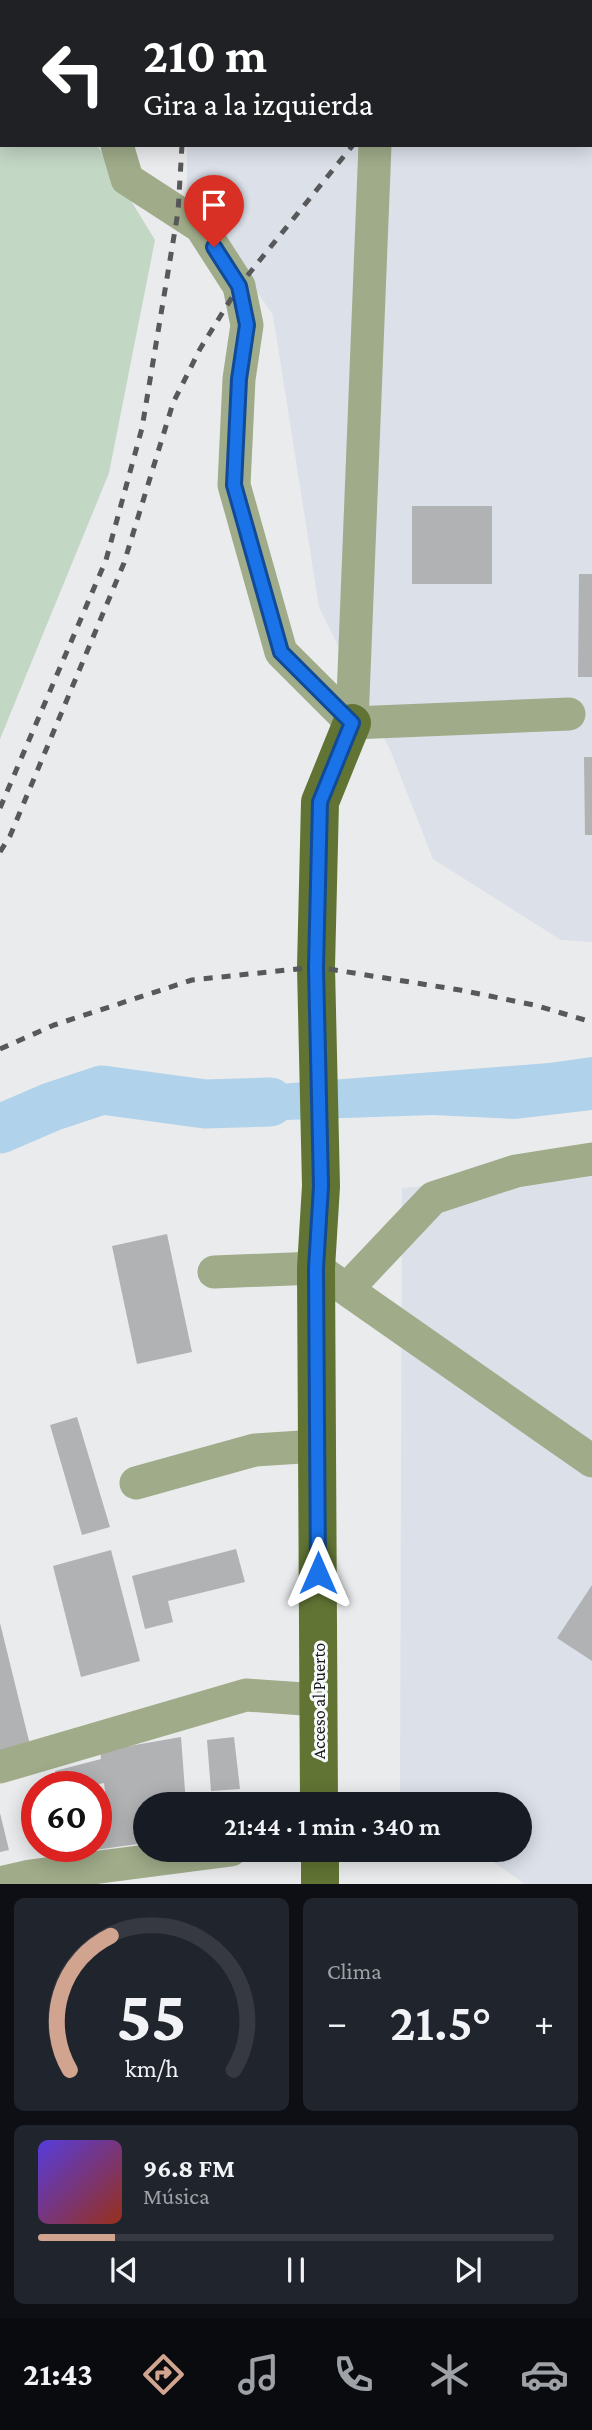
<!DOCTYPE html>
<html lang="es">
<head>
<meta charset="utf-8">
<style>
  :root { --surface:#171b24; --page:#20242c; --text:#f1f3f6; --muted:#9ea1a6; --line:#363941; --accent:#d1a490 }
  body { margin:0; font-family:"Crimson Pro",serif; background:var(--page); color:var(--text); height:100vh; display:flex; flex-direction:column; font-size:26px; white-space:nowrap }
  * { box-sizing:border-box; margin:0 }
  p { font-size:23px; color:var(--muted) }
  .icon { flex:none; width:38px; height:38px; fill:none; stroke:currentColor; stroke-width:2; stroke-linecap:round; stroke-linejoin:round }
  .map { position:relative; height:1884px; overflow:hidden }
  .side { display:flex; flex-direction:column; gap:14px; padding:14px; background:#0d0f14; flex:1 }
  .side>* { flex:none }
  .banner { position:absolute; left:0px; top:0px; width:593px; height:147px; box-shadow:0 4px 18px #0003; background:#202124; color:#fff; overflow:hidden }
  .speed { position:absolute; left:21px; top:1771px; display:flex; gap:14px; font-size:35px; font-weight:700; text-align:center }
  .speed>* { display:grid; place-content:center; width:91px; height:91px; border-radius:50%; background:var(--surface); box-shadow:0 4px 18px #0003; line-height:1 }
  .speed .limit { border:10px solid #d22; background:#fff; color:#111 }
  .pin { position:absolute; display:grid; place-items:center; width:60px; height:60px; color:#fff; margin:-72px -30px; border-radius:50% 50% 50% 0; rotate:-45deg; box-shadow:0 0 7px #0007 }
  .pin .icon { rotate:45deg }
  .me { position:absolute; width:77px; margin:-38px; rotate:0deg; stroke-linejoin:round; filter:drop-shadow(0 0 5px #0008) }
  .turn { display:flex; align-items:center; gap:24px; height:147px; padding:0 28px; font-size:32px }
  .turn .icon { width:91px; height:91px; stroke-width:2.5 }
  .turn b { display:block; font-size:49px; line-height:60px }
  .big { font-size:52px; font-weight:600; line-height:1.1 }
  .side .tile { flex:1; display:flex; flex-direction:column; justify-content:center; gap:10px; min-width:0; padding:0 24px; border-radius:10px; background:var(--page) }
  .side .dial { align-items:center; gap:0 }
  .dial svg { height:182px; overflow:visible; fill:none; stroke:var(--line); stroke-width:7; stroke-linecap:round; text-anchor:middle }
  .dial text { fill:var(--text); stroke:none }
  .song { display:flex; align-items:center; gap:21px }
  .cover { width:84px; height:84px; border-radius:10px; background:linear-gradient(135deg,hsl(250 70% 55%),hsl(10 70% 35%)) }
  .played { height:7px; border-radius:4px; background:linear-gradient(90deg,var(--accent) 15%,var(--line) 15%) }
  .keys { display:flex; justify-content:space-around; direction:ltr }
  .heat { display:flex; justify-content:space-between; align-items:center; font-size:38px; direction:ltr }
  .side .tiles { flex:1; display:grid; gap:14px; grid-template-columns:1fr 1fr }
  .tile:last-child { grid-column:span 2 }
  .trip { position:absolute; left:133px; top:1792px; width:399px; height:70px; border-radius:35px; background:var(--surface); box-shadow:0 4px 18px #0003; font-weight:600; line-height:70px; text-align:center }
  .menu { display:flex; height:112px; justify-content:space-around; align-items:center; background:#090b0e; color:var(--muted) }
  .menu .icon { width:49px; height:49px }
  .menu .active { color:var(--accent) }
  .menu b { font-size:32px; color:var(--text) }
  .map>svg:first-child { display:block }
  .built { fill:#dbe0e9 }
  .green { fill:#c3d7c5 }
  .water { fill:#b0d2ea }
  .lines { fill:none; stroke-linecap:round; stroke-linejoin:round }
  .river { stroke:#b0d2ea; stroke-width:49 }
  .building { fill:#b1b2b4 }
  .minor { stroke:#9fab89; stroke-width:33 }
  .major { stroke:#617433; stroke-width:38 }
  .rail { stroke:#575859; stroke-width:5; stroke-dasharray:9 9; stroke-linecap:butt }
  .route-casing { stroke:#114b97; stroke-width:18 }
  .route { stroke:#1a73e8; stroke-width:12 }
  .labels { text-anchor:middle; stroke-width:6; stroke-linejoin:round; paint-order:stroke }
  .street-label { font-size:18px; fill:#181919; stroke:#f8f9fb }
</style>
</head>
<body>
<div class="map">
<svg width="592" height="1884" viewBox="0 0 592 1884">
  <rect width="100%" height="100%" fill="#eaebed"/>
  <!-- built -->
  <path class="built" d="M186,0H592V942L561,940L433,859L391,752L319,607L273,315L187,191V145H592V2Z
    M592,1174V1884H525L476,1850H520V1804H412L400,1796L402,1188Z"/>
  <!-- green -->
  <path class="green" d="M0,0L61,2H2V145H97L155,240L109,473L0,739Z"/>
  <!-- water -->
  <path class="water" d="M592,1057V1110L515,1119L433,1115L256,1121L205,1104L253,1086L549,1063Z"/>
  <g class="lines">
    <!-- river -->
    <path class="river" d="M0,1129L51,1107L102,1090L205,1104L270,1102"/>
  </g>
  <!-- building -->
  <path class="building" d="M412,506H492V584H412Z
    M579,574H592V677H578Z
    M584,757H592V835H585Z
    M167,1234L192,1352L137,1364L112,1246Z
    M77,1417L110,1527L82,1535L50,1425Z
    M236,1549L245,1582L168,1601L173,1622L145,1629L132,1576Z
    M111,1550L140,1661L81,1677L53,1566Z
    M592,1585V1661L557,1638Z
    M0,1623L31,1749L0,1757Z
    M181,1737L186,1804H145V1843L73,1853L72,1846H96V1816L108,1814L104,1783L86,1787H59L55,1771L101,1759L100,1751Z
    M234,1737L240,1789L211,1791L207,1740Z
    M0,1813L9,1850L0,1852Z"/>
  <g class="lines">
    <!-- minor -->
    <path class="minor" d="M94,0V2
      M381,2V0
      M117,145L127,179L201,227L239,286L247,325L239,379L234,485L281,652L352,723L569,714
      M352,723L375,145
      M214,1272L316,1268L592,1461
      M347,1289L433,1198L516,1171L592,1159
      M136,1483L255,1450L317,1446
      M0,1767L246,1695L318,1700
      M0,1883L30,1876L231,1850"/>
    <!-- major -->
    <path class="major" d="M319,1804L316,1268L321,1186L316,967L320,802L352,723
      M320,1850V1884"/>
    <!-- rail -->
    <path class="rail" d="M185,2V0
      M569,2L572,0
      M0,808L106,560L142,428L178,212L182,145
      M0,852L10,836L124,563L173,403L200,349L239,286L353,145
      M0,1049L54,1025L192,980L316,967L460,990L534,1005L592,1022"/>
  </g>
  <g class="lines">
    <defs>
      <path id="route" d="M214,247L239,286L247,325L239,379L234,485L281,652L352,723L320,802L316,967L321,1186L316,1268L318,1573"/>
    </defs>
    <!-- route casing -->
    <use href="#route" class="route-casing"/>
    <!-- route -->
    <use href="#route" class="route"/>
  </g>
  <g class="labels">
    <!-- street labels -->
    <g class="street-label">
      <text transform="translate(319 1701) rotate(-90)" y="6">Acceso al Puerto</text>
    </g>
  </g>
</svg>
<div class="speed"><div class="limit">60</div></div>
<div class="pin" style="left:214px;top:247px;background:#d93025"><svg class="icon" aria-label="arrive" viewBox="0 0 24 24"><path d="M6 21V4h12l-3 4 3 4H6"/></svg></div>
<svg class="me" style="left:318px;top:1573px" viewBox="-20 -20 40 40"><path d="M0-17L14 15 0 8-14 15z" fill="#1a73e8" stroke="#fff" stroke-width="4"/></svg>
<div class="trip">21:44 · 1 min · 340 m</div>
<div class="banner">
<div class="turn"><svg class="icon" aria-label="left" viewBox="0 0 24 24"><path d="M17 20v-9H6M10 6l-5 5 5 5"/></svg><div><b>210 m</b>Gira a la izquierda</div></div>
</div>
</div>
<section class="side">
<div class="tiles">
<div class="tile dial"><svg viewBox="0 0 100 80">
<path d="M14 69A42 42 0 1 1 86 69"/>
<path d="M14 69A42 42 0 0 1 32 10" stroke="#d1a490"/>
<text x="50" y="56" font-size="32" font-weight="700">55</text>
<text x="50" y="72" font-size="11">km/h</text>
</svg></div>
<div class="tile"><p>Clima</p>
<div class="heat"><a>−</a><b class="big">21.5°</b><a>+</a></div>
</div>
<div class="tile">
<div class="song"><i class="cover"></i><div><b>96.8 FM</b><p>Música</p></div></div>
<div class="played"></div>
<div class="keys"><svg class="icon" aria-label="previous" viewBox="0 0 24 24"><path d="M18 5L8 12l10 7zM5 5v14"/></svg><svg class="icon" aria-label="pause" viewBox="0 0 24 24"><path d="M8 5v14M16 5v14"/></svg><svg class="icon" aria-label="next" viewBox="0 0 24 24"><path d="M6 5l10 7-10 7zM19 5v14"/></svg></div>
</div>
</div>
</section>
<nav class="menu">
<b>21:43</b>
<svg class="icon active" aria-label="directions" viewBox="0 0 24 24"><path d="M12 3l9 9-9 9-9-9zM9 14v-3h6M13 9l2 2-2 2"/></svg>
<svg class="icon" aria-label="music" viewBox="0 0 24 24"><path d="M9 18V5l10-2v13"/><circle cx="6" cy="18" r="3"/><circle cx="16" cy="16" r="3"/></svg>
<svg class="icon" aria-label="phone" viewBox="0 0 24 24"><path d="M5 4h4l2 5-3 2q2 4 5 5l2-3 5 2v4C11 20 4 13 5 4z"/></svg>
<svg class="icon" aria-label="climate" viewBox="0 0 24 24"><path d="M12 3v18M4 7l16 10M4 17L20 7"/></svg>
<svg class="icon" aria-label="car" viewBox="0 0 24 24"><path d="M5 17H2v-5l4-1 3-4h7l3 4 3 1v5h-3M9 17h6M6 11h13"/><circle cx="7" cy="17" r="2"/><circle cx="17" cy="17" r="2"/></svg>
</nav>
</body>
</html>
